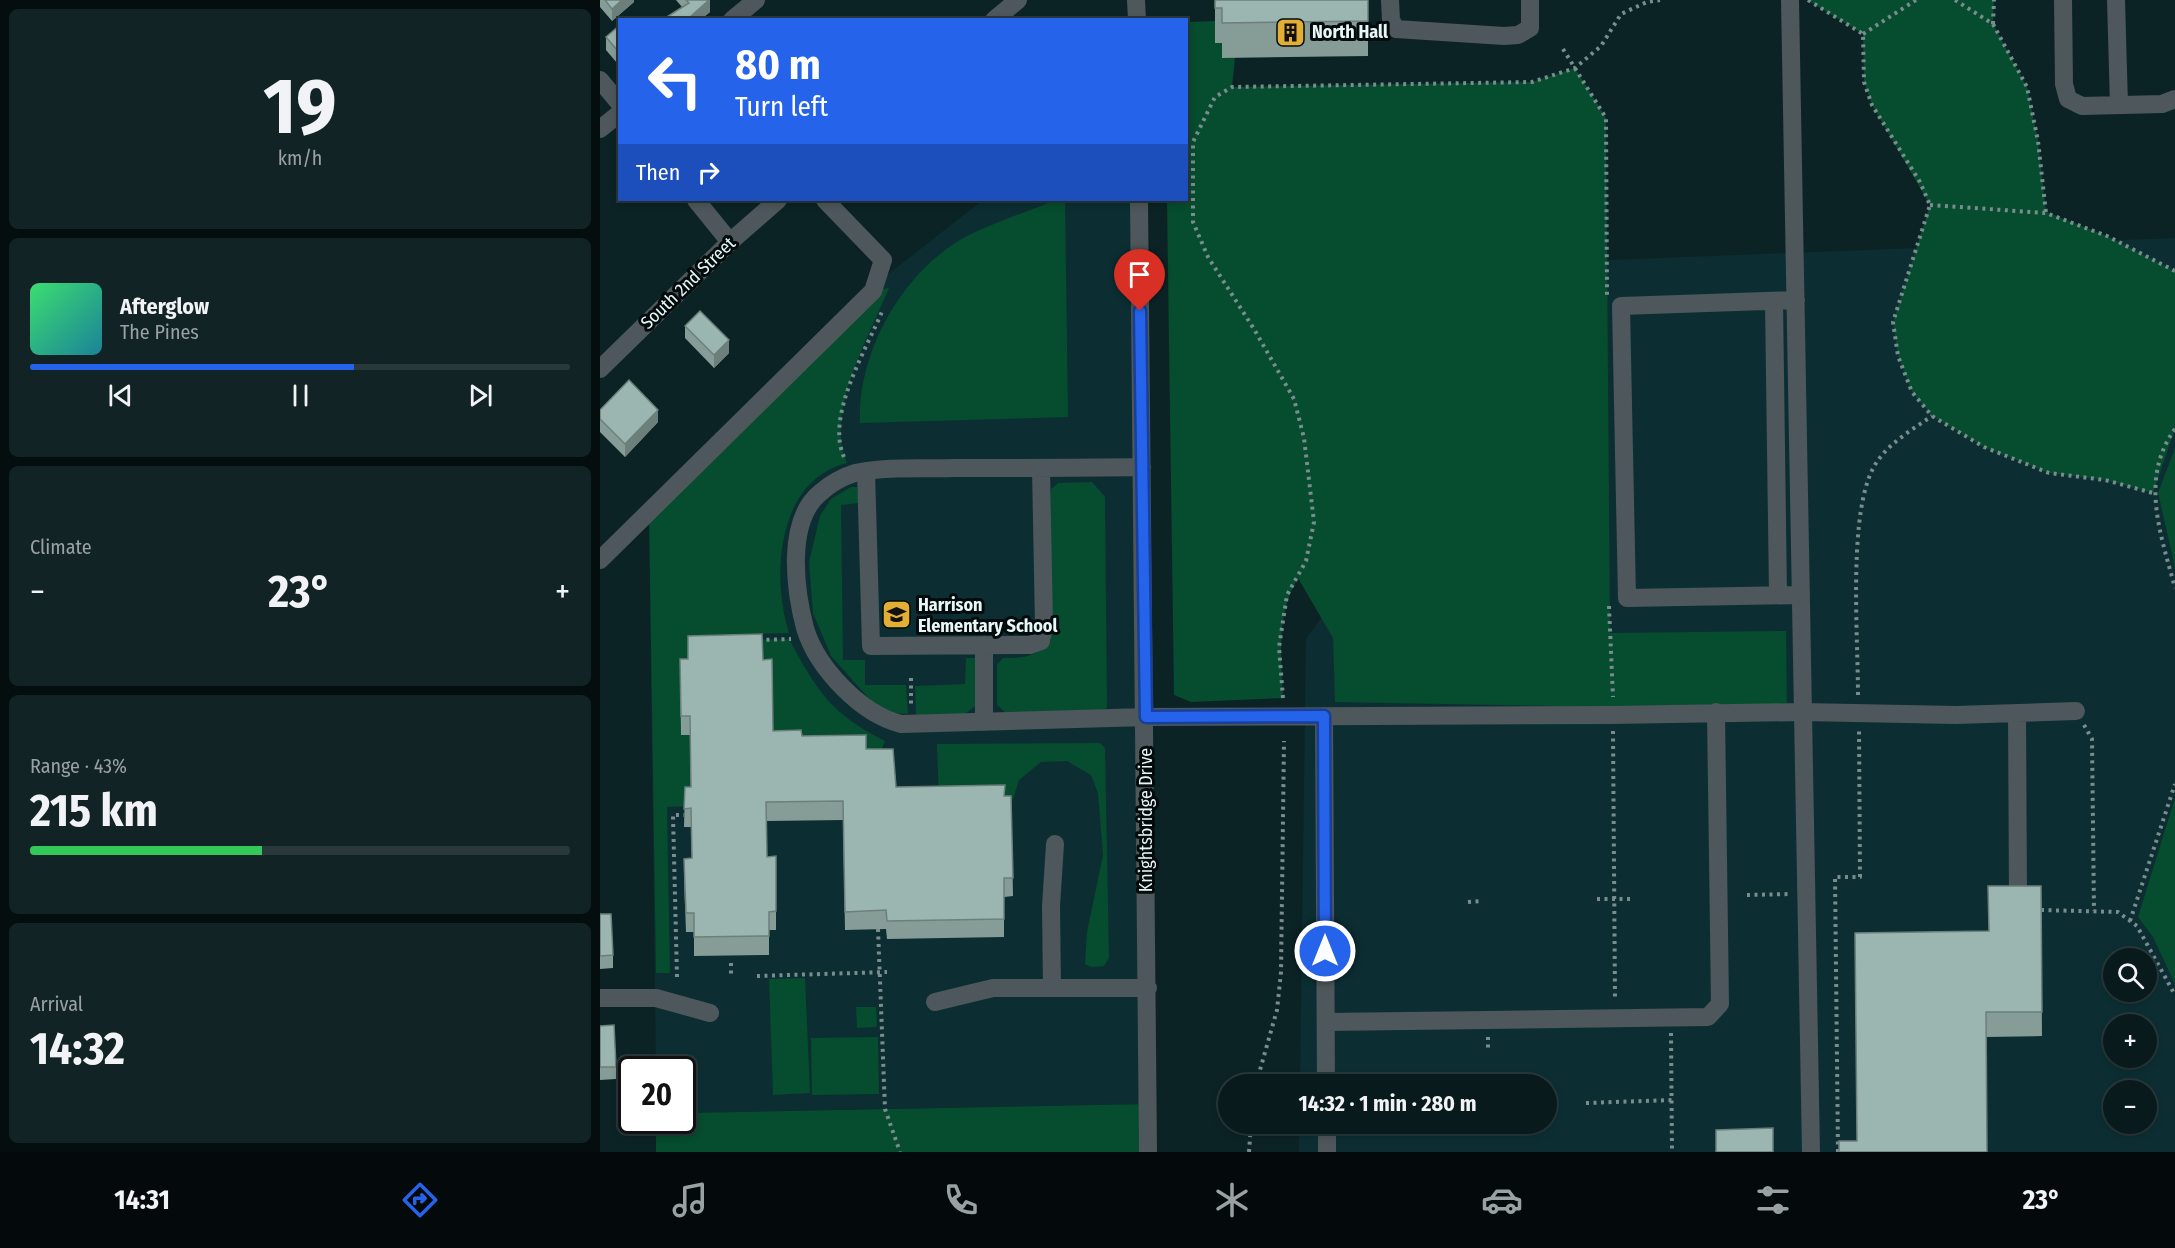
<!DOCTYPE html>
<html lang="en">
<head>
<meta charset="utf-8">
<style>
  :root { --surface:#091a1c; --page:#122325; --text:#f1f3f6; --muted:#99a1a3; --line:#29383b; --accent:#2563eb }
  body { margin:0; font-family:"Fira Sans Condensed",sans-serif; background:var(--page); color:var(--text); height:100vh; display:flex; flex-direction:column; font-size:22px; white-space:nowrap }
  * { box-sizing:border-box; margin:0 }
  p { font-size:20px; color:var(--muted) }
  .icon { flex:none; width:33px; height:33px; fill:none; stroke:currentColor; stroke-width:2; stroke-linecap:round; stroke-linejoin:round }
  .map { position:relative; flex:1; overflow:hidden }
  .panel { display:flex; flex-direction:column; gap:9px; padding:9px; background:#050e0f; width:600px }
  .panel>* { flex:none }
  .top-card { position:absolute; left:18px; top:18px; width:570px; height:183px; border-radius:0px; box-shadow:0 3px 9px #0003,0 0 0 2px var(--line); background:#2563eb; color:#fff; overflow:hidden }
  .controls { position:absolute; left:1503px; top:948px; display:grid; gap:12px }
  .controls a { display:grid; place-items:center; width:54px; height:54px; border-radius:50%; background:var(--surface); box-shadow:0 3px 9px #0003,0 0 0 2px var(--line); font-size:30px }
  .speed { position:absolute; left:18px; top:1056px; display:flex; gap:12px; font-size:30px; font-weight:700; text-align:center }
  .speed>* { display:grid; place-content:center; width:78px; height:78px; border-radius:50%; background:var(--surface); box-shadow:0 3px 9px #0003,0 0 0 2px var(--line); line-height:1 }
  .speed .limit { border:3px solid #111; border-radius:9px; background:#fff; color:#111 }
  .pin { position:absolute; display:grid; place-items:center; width:51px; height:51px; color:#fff; margin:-62px -26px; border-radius:50% 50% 50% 0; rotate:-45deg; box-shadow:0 0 6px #0007 }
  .pin .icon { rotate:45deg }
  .me { position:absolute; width:66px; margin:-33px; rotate:0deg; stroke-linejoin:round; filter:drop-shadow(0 0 4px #0008) }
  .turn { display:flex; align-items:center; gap:21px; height:126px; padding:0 18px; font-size:27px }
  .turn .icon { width:78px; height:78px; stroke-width:2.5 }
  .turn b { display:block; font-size:42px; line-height:51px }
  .then { display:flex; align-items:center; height:57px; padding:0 18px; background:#0003; gap:12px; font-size:22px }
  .big { font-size:45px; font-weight:700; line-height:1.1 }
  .panel .tile { flex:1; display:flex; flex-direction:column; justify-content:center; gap:9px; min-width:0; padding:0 21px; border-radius:9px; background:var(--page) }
  .panel .dial { align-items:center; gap:0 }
  .dial b { font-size:78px; line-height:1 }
  .song { display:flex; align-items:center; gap:18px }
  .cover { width:72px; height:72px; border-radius:9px; background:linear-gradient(135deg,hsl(140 70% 55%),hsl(190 70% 35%)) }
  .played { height:6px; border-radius:3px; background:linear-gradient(90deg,var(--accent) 60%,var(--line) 60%) }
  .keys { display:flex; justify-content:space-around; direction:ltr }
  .heat { display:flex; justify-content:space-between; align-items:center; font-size:33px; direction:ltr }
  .charge { height:9px; border-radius:4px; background:linear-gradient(90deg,#34c759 43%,var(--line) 0) }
  .trip { position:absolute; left:618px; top:1074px; width:339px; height:60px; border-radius:30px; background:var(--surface); box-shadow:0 3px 9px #0003,0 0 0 2px var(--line); font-weight:700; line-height:60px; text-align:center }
  .dock { display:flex; height:96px; justify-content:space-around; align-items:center; background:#040a0b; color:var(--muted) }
  .dock .icon { width:42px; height:42px }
  .dock .selected { color:var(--accent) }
  .dock b { font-size:27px; color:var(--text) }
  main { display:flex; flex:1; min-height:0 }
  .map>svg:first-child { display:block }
  .built { fill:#0c2e32; fill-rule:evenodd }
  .green { fill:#064c2e }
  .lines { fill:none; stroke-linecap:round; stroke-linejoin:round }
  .path { stroke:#7a8c8e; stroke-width:4; stroke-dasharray:3 4.5; stroke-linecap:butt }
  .minor { stroke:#4e575b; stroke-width:18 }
  .wall { fill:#859c97 }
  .shaded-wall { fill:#6c7f7b }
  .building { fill:#9bb5b0; stroke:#6c7f7b; stroke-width:1.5 }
  .route-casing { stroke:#184099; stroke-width:15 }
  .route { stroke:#2563eb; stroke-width:10 }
  .labels { text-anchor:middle; stroke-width:6; stroke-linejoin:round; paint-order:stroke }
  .poi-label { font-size:18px; font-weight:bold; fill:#e8f6f7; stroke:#030b0c; text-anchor:start }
  .street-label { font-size:18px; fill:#e8f6f7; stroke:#030b0c }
</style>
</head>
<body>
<main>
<section class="panel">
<div class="tile dial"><b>19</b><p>km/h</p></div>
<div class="tile">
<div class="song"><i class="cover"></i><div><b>Afterglow</b><p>The Pines</p></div></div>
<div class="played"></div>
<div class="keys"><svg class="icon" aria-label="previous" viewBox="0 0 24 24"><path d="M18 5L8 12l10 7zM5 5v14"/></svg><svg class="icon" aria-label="pause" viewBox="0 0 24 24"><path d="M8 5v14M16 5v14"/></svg><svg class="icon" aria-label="next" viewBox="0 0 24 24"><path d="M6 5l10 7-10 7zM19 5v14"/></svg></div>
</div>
<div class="tile"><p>Climate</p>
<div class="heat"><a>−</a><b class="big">23°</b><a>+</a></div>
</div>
<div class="tile"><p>Range · 43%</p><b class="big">215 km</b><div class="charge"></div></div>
<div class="tile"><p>Arrival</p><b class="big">14:32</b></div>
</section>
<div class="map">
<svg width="1575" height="1152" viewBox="0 0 1575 1152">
  <rect width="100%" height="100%" fill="#0c2326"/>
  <!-- built -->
  <path class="built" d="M383,200H539L548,1104L83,1113L82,1070L56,1069L49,512L286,276Z
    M1575,238V1152H699V1124H946V1084H700L706,639L984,261ZM1514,958H1546V992H1514ZM1514,1024H1546V1058H1514ZM1514,1090H1546V1124H1514Z"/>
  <!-- green -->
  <path class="green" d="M1207,0H1394L1393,24L1427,87L1438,141L1446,212L1507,236L1575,271V429L1553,493L1505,480L1449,473L1384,447L1332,416L1312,392L1298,356L1293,322L1330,205L1272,105L1264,82L1263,34Z
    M615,21V43H623V58H635L632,87L932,82L975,68L1006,118L1010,633L1186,631L1187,713L1010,707L735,702L733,638L698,578C676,614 681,657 683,698L591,702L574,695L567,200H586L587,22Z
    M456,200H465L468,417L260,423C257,356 298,280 355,243C380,227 427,212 456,200Z
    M289,288C270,335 224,412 247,463C177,480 171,576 189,633L109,635L88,678L81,735H90L91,806L67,807L70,973H56L49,512L273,291Z
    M1575,448V567L1558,493Z
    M492,482L505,497L507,708L497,712L407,714L397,705V665L403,658C423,658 437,657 451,641V489L458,483Z
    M251,487H257L259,503L241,505L243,660H265V685H306L308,714L294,713L273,703L231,656L213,613L209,562L220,516L231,499Z
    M189,639C217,691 231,714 285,741L274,768L165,755L133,640Z
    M366,658H375V706L365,714L316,715L315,686L365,684Z
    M500,743L505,748L509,958L504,966L491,967L485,964L487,932L503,855L498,793L491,775L467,761L441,762L419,780L412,802L339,805L337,744Z
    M1575,798V984L1553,937L1538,917Z
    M205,978L210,1093L173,1095L169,979Z
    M256,1007H276L277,1027L257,1028Z
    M278,1037L279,1094L212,1095L211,1038Z
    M548,1104V1152H56V1121L82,1120L83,1113Z"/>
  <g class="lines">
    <!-- path -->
    <path class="path" d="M1208,0L1263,34L1264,82L1272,105L1320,182L1330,205L1293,322L1298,356L1312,392L1332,416L1384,447L1449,473L1505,480L1553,493
      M1355,0L1393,24L1427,87L1438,141L1446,213
      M1393,24L1394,0
      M1263,34L1316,0
      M963,49L1006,118L1007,295
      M1330,205L1446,213L1507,236L1575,271
      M1575,429C1539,478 1561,535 1575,588
      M244,457C225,415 268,347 283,309
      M1009,606L1013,697
      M159,640L191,639
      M311,678V707
      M1258,695C1258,638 1249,526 1270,475C1281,447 1309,432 1332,416
      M683,698L679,647L687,595L706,561L714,522L704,438L694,399L654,329L608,257L593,222V142L615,97L632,87L932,82L975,68L1001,46L1021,14L1047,2L1060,0
      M1484,725L1492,739L1494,911
      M1013,731L1015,1000
      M1147,895L1190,894
      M997,899H1032
      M868,902L883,901
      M1441,910L1518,912L1537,926L1575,995
      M1530,921L1575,784
      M278,929L285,1109L300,1152
      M131,963V976
      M157,976L287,972
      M77,977L73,815H84
      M1071,1033L1072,1152
      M888,1037V1052
      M656,1084L677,1010L681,972L684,741
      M986,1103L1072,1100
      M889,1124V1135
      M649,1152L651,1124
      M1238,1152L1235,877H1260L1259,729"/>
    <!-- minor -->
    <path class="minor" d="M536,0L537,20
      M790,0L791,20L796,29L904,36L918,35L930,28V0
      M1190,0L1211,1152
      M1463,0L1464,84L1468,99L1482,106L1562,104L1575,99
      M1516,0L1519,105
      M132,20L156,0
      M394,20L418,0
      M0,80L20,104
      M0,129L20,113
      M96,200L130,242
      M539,200L548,1152
      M1196,300L1021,306L1027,598L1201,595
      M1174,301L1178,595
      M0,369L130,242L178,200
      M542,467C480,468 418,468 355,468C323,469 287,466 255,473C242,477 230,484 220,493C186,521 195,590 205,628C217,668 261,714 301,724L546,717L1011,715L1203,712L1356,715L1476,711
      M266,471L271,646L430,645L441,641L444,626L441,468
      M0,560L273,291L283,260L225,200
      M384,645V722
      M1417,713L1418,895
      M724,716L726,1084
      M452,988L451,906L455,844
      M0,998H56L110,1013
      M335,1002L393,988H548
      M726,1022L1108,1017L1120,1004L1116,712
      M727,1124V1152"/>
  </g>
  <!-- wall -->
  <path class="wall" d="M0,0H34V2L12,21L0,7Z
    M76,0H110V12L100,20H62L82,7Z
    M615,0H768V56L622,58V43H615Z
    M20,25L17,63L6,50V37Z
    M85,326L129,353L114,368L85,338Z
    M0,410L58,422L25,457L0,432Z
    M88,636L163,660L173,731L202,736L266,749L296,787L404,796H411L413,896L404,897V937L287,939L286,929L245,930L243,820L167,821V857L176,856V930H169V955L94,956V932H86L84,878V859L92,858L91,827H84L85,787H91L90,735H81L80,659H88Z
    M1441,886L1442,1036L1386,1037L1257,1141L1388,931Z
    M0,914L13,955V968L0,969Z
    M0,1026L16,1067V1079L0,1080Z"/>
  <!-- shaded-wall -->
  <path class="shaded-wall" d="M22,0H34V2L12,21V9Z
    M110,0V12L100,20H89V18Z
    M20,48V61L17,63V50Z
    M129,340V353L114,368V355Z
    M58,410V422L25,457V444Z"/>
  <!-- building -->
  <path class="building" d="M5,0H22L12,9Z
    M86,0H109L89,18L90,20H62L89,3Z
    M615,0H768V21L622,23V8H615Z
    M20,25V48L17,50L6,37Z
    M100,311L129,340L114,355L85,326Z
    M29,380L58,410L25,444L0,419V410Z
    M162,634L163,660L172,659L173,731L201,730L202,736L266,735V749H293L296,787L405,785L404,796H411L413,878H404V919L287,921L286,910L245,912L243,801L166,802L167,857L176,856V911L169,912V936L94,937V913H86L84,859L92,858L91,808L84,809L85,787H91L90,716H81L80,659H88V636Z
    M1388,886H1441L1442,1012H1386L1387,1152H1239V1141H1257L1255,933L1389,931Z
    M0,914H11L13,955L0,956Z
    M14,1025L16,1067H0V1026Z
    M1173,1128V1152H1116V1130Z"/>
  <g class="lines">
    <defs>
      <path id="route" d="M540,311L546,717L724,716L725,951"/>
    </defs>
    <!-- route casing -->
    <use href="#route" class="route-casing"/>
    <!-- route -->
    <use href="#route" class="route"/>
  </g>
  <!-- icons -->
  <defs>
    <symbol id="building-square" viewBox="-11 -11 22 22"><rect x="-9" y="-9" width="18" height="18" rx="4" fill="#e2af34" stroke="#030b0c"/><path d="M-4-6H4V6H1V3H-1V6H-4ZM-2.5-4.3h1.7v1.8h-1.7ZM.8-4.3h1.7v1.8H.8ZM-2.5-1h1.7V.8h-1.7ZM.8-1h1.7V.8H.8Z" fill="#111"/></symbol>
    <symbol id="school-square" viewBox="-11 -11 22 22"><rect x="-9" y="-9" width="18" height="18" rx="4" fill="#e2af34" stroke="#030b0c"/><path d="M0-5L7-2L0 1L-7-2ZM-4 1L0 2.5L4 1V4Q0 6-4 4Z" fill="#111"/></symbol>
  </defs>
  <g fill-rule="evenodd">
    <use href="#building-square" x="674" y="16" width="33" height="33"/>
    <use href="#school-square" x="280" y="598" width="33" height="33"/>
  </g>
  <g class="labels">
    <!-- poi labels -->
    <g class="poi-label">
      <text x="712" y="38">North Hall</text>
      <text x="318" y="611">Harrison<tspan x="318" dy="21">Elementary School</tspan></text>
    </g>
    <!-- street labels -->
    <g class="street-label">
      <text transform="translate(88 283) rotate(-44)" y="6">South 2nd Street</text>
      <text transform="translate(546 820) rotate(-90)" y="6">Knightsbridge Drive</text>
    </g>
  </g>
</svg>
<div class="controls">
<a><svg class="icon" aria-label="search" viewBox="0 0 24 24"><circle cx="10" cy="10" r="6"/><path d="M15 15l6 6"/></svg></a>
<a>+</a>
<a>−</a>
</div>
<div class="speed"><div class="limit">20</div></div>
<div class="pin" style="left:540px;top:311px;background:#d93025"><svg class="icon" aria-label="arrive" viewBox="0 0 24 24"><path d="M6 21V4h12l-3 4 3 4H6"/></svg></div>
<svg class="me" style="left:725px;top:951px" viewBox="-20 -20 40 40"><circle r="17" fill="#2563eb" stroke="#fff" stroke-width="3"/><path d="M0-11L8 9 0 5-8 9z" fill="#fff"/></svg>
<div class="trip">14:32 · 1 min · 280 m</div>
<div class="top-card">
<div class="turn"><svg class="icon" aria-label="left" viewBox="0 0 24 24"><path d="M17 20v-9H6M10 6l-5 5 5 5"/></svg><div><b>80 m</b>Turn left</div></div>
<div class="then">Then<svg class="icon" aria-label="right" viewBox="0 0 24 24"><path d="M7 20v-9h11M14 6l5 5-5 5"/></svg></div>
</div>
</div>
</main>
<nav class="dock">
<b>14:31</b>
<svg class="icon selected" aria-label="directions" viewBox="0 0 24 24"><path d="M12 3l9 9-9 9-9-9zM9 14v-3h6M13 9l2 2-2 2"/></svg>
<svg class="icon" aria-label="music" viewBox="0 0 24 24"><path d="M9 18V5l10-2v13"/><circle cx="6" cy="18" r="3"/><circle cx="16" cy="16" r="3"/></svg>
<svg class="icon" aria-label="phone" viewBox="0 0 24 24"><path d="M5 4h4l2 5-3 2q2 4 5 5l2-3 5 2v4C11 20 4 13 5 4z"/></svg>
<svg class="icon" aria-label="climate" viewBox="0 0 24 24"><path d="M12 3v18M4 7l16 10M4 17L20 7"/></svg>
<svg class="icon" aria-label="car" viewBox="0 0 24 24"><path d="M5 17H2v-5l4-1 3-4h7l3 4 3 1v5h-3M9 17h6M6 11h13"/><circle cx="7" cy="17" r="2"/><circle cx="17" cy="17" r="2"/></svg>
<svg class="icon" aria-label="filters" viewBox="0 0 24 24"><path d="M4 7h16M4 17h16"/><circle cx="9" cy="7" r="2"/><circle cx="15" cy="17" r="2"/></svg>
<b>23°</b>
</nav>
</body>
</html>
